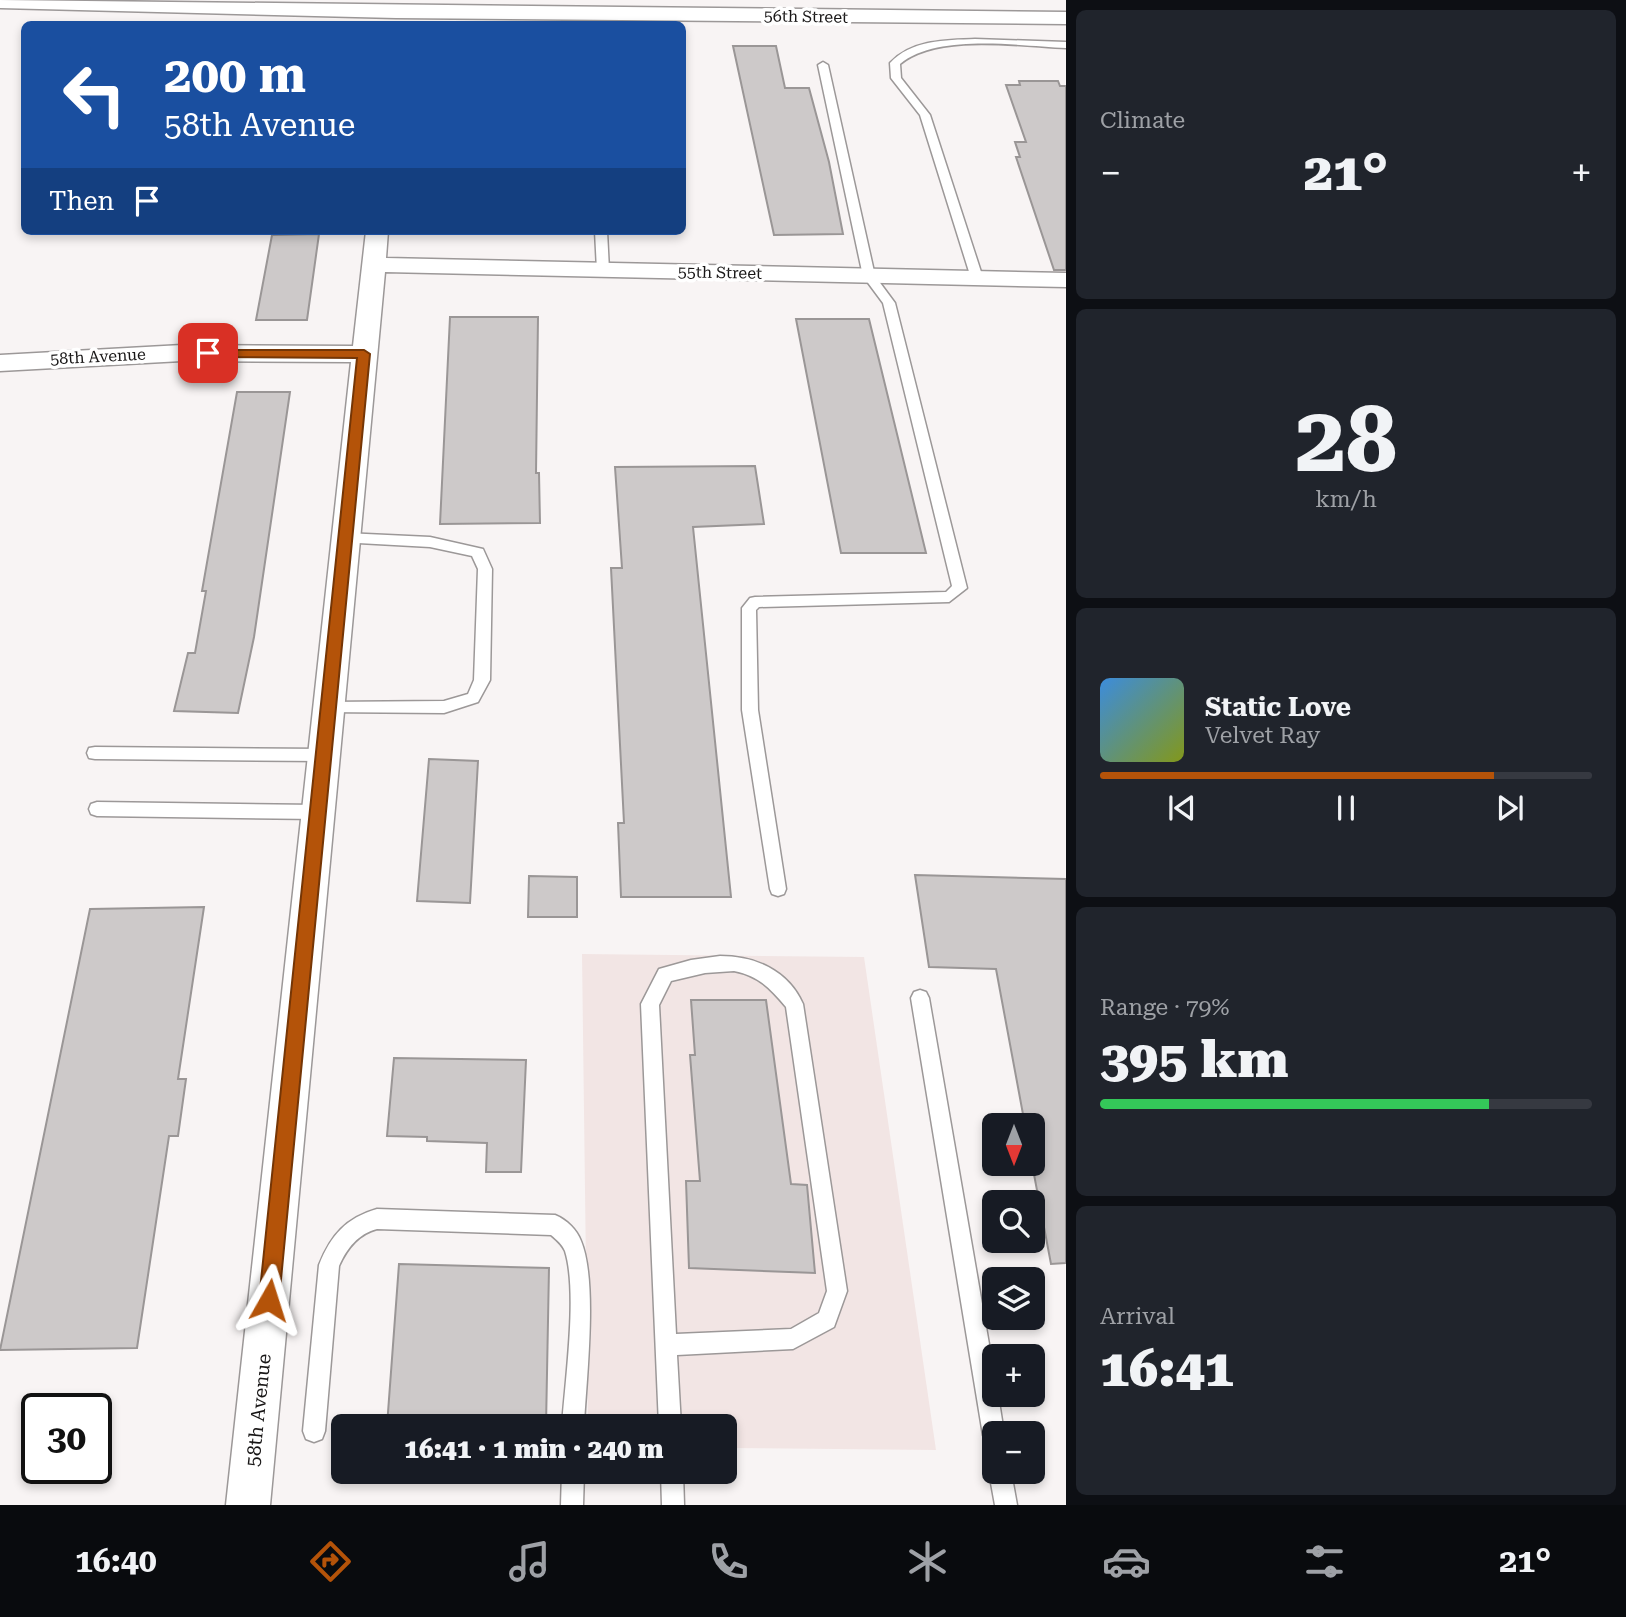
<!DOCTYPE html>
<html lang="en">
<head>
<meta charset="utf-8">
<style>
  :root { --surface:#171b24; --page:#20242c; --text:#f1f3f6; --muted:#9ea1a6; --line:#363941; --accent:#b45309 }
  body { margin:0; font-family:"Roboto Serif",serif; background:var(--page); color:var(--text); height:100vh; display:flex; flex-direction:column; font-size:26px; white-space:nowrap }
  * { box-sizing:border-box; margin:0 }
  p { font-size:23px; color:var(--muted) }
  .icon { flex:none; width:38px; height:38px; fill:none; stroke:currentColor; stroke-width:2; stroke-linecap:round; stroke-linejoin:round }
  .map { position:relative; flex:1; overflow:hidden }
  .side { display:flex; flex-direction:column; gap:10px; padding:10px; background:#0d0f14; width:560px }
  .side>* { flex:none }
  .top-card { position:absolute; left:21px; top:21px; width:665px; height:214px; border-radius:10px; box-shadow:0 4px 10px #0003; background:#1a4fa0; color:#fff; overflow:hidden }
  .needle { width:46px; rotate:180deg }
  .tools { position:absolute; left:982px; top:1113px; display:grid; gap:14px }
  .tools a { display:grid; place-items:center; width:63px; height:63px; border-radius:10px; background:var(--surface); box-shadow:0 4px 10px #0003; font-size:35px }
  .speed { position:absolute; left:21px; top:1393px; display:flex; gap:14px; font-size:35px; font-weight:700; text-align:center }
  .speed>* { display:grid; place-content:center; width:91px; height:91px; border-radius:50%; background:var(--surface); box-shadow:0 4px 10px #0003; line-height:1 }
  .speed .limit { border:4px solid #111; border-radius:10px; background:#fff; color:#111 }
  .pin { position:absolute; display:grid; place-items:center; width:60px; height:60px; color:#fff; margin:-30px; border-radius:14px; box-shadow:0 4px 10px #0006 }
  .me { position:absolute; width:77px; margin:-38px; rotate:6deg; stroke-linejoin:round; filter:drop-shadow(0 0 5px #0008) }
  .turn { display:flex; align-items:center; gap:24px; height:147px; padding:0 28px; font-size:32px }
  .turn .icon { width:91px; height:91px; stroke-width:2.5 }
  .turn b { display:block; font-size:49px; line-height:60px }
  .then { display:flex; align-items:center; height:66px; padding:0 28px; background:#0003; gap:14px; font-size:26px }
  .big { font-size:52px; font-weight:800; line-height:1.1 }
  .side .tile { flex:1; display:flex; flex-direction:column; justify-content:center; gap:10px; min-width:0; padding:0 24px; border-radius:10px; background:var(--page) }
  .side .dial { align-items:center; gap:0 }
  .dial b { font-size:91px; line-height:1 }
  .song { display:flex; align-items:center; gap:21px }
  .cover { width:84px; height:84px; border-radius:10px; background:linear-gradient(135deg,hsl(210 70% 55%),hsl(70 70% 35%)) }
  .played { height:7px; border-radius:4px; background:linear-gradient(90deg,var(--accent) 80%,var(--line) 80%) }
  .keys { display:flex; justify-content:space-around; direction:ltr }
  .heat { display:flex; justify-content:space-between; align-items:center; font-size:38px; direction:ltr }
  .charge { height:10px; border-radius:5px; background:linear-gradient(90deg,#34c759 79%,var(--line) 0) }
  .trip { position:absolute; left:331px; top:1414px; width:406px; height:70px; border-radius:10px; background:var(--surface); box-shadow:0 4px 10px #0003; font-weight:800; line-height:70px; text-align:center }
  .tabs { display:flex; height:112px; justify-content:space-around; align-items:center; background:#090b0e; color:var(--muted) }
  .tabs .icon { width:49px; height:49px }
  .tabs .selected { color:var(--accent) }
  .tabs b { font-size:32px; color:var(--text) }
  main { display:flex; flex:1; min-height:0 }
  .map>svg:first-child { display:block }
  .built { fill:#f2e5e4 }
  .building { fill:#cdc9c9; stroke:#9a9696; stroke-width:2 }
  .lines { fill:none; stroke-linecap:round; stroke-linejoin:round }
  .service-casing { stroke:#9c9898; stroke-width:3 }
  .minor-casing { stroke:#9c9898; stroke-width:3 }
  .service { fill:#fff; fill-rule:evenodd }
  .minor { fill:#fff; fill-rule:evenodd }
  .route { fill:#b45309; stroke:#753606; stroke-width:2 }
  .labels { text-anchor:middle; stroke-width:7; stroke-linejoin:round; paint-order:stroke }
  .far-street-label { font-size:16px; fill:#181616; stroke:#fff }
  .street-label { font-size:19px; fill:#181616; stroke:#fff }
</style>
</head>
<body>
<main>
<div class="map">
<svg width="1066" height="1505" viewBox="0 0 1066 1505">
  <rect width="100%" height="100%" fill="#f8f4f4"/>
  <!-- built -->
  <path class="built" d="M582,954L864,957L936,1450L725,1448L724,1426H588Z"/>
  <!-- building -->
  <path class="building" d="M733,46H776L785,88H809L829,162L843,234L774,235Z
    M1019,81H1058L1060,86H1066V270H1054L1016,157H1020L1015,142H1026L1006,85H1020Z
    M319,234L307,320H256L272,235Z
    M450,317H538L536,473H539L540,523L440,524Z
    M796,319H869L926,553H841Z
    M237,392H290L254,637L238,713L174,711L188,653H195L206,591H202Z
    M755,466L764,524L693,527L731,897H621L618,823H624L611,568H622L615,467Z
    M429,759L478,761L470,903L417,901Z
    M915,875L1066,879V1263L1051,1264L1032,1164V1125H1025L996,969L929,967Z
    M529,876L577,877V917H528Z
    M204,907L178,1079H186L178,1136H169L137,1348L0,1350L90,909Z
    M691,1000H766L791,1184L807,1185L815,1273L689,1268L686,1181H700L690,1055H695Z
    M394,1058L526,1060L521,1172H486L487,1143L427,1141V1137L387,1136Z
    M399,1264L549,1268L546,1426H387Z"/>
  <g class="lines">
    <defs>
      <path id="service" d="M975,39L1066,42V48C1019,46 938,33 900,64L901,78L930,115L983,278L977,282L971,278L920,115L891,78L890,63C911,40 945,40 975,39Z
        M823,62L828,65L875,276L895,303L967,588L949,602L759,607L756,610L758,710L786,889L784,894L778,896L772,894L770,889L742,710V608L750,598L755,597L946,592L952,586L883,303L863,276L818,65Z
        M595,231H607L609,270L603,274L597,270Z
        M345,533L430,537L483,549L492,569L490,680L478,702L444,713L323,712L320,708L323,704L328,702L444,701L468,694L474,680L478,569L472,556L430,547L340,542L338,538Z
        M95,747L324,749L330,750L332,755L330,760L324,761L95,759L89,758L87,753L89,748Z
        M97,802L318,805L324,807L326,812L324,817L318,819L97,816L91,814L89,809L91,804Z
        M720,956C755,956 788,970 803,1004L847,1291L834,1327L793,1349L677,1355L681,1426H659L641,1004L659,969L691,960ZM734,971C759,976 770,988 786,1007L827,1291L819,1313L791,1329L676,1334L659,1005L671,981L705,973Z
        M920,990L926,992L929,998L994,1373V1395H998L1004,1433H994V1446L986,1443L983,1435L911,998L914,992Z
        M377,1209L555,1215C567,1220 577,1230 581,1241C598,1282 586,1380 584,1426H562C565,1381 578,1292 565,1251C562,1244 557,1240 551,1235L377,1229C358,1234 347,1248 339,1266L325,1431L322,1439L314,1442L306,1439L303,1431L319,1265C331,1235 346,1218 377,1209Z
        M992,1464L994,1472H1011L1017,1505H995L989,1472Z
        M562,1472H584L583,1505H561Z
        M661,1472H683L684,1505H662Z"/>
      <path id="minor" d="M0,0L1066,12V24L396,18L0,8Z
        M366,231H388L386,258L1066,273V287L385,272L270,1505H226L351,362L182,361L0,371V355L182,345L353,346Z"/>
    </defs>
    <!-- service casing -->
    <use href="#service" class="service-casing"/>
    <!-- minor casing -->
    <use href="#minor" class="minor-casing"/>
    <!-- service -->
    <use href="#service" class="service"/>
    <!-- minor -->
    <use href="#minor" class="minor"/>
  </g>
  <!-- route -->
  <path class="route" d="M204,350H364L370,354L279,1300L276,1308L269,1311L262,1308L259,1300L357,358L208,357L204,356Z"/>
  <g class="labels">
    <!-- far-street labels -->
    <g class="far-street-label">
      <text transform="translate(806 16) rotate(1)" y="6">56th Street</text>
      <text transform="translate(720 272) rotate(1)" y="6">55th Street</text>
      <text transform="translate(98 356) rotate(-3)" y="6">58th Avenue</text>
    </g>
    <!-- street labels -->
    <g class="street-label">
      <text transform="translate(258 1410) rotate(-84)" y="7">58th Avenue</text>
    </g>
  </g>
</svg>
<div class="tools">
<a><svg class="needle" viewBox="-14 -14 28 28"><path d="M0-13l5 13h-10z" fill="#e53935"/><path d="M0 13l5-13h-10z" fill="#9ea1a6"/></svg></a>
<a><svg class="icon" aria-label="search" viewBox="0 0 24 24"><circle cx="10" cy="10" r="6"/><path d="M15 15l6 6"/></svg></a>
<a><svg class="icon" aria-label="layers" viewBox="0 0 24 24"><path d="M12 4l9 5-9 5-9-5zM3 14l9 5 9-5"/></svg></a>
<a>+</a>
<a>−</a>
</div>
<div class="speed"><div class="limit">30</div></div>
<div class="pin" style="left:208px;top:353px;background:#d93025"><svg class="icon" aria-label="arrive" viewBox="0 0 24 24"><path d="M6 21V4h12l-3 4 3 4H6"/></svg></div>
<svg class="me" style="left:269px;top:1300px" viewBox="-20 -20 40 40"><path d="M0-17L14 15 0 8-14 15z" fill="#b45309" stroke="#fff" stroke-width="4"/></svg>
<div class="trip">16:41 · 1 min · 240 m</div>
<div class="top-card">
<div class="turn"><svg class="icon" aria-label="left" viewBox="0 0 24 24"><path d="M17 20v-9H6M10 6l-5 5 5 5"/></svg><div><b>200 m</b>58th Avenue</div></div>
<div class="then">Then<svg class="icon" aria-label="arrive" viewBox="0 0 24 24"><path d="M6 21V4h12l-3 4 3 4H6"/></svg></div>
</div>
</div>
<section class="side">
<div class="tile"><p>Climate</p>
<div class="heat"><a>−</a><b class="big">21°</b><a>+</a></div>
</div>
<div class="tile dial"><b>28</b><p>km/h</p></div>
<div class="tile">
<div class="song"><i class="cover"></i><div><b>Static Love</b><p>Velvet Ray</p></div></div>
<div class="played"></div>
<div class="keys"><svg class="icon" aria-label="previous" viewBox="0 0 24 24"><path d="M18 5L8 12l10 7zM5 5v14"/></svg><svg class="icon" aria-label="pause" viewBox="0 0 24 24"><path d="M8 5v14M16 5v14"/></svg><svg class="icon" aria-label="next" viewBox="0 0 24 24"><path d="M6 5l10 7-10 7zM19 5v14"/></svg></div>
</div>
<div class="tile"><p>Range · 79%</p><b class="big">395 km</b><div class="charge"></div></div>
<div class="tile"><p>Arrival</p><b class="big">16:41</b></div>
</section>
</main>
<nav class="tabs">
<b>16:40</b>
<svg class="icon selected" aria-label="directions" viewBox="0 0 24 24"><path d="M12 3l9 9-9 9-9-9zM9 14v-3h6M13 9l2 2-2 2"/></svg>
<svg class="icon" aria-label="music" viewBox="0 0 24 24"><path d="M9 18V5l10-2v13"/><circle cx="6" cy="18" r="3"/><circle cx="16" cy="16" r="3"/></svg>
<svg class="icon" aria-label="phone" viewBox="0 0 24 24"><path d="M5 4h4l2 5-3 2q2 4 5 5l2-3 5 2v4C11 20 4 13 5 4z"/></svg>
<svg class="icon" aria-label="climate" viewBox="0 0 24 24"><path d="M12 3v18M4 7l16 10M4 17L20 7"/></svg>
<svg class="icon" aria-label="car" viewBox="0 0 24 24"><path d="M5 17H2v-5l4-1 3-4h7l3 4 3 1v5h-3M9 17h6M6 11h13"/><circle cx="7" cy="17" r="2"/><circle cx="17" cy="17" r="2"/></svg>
<svg class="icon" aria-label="filters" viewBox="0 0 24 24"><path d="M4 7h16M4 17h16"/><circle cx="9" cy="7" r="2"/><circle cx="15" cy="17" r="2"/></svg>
<b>21°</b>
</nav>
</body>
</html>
